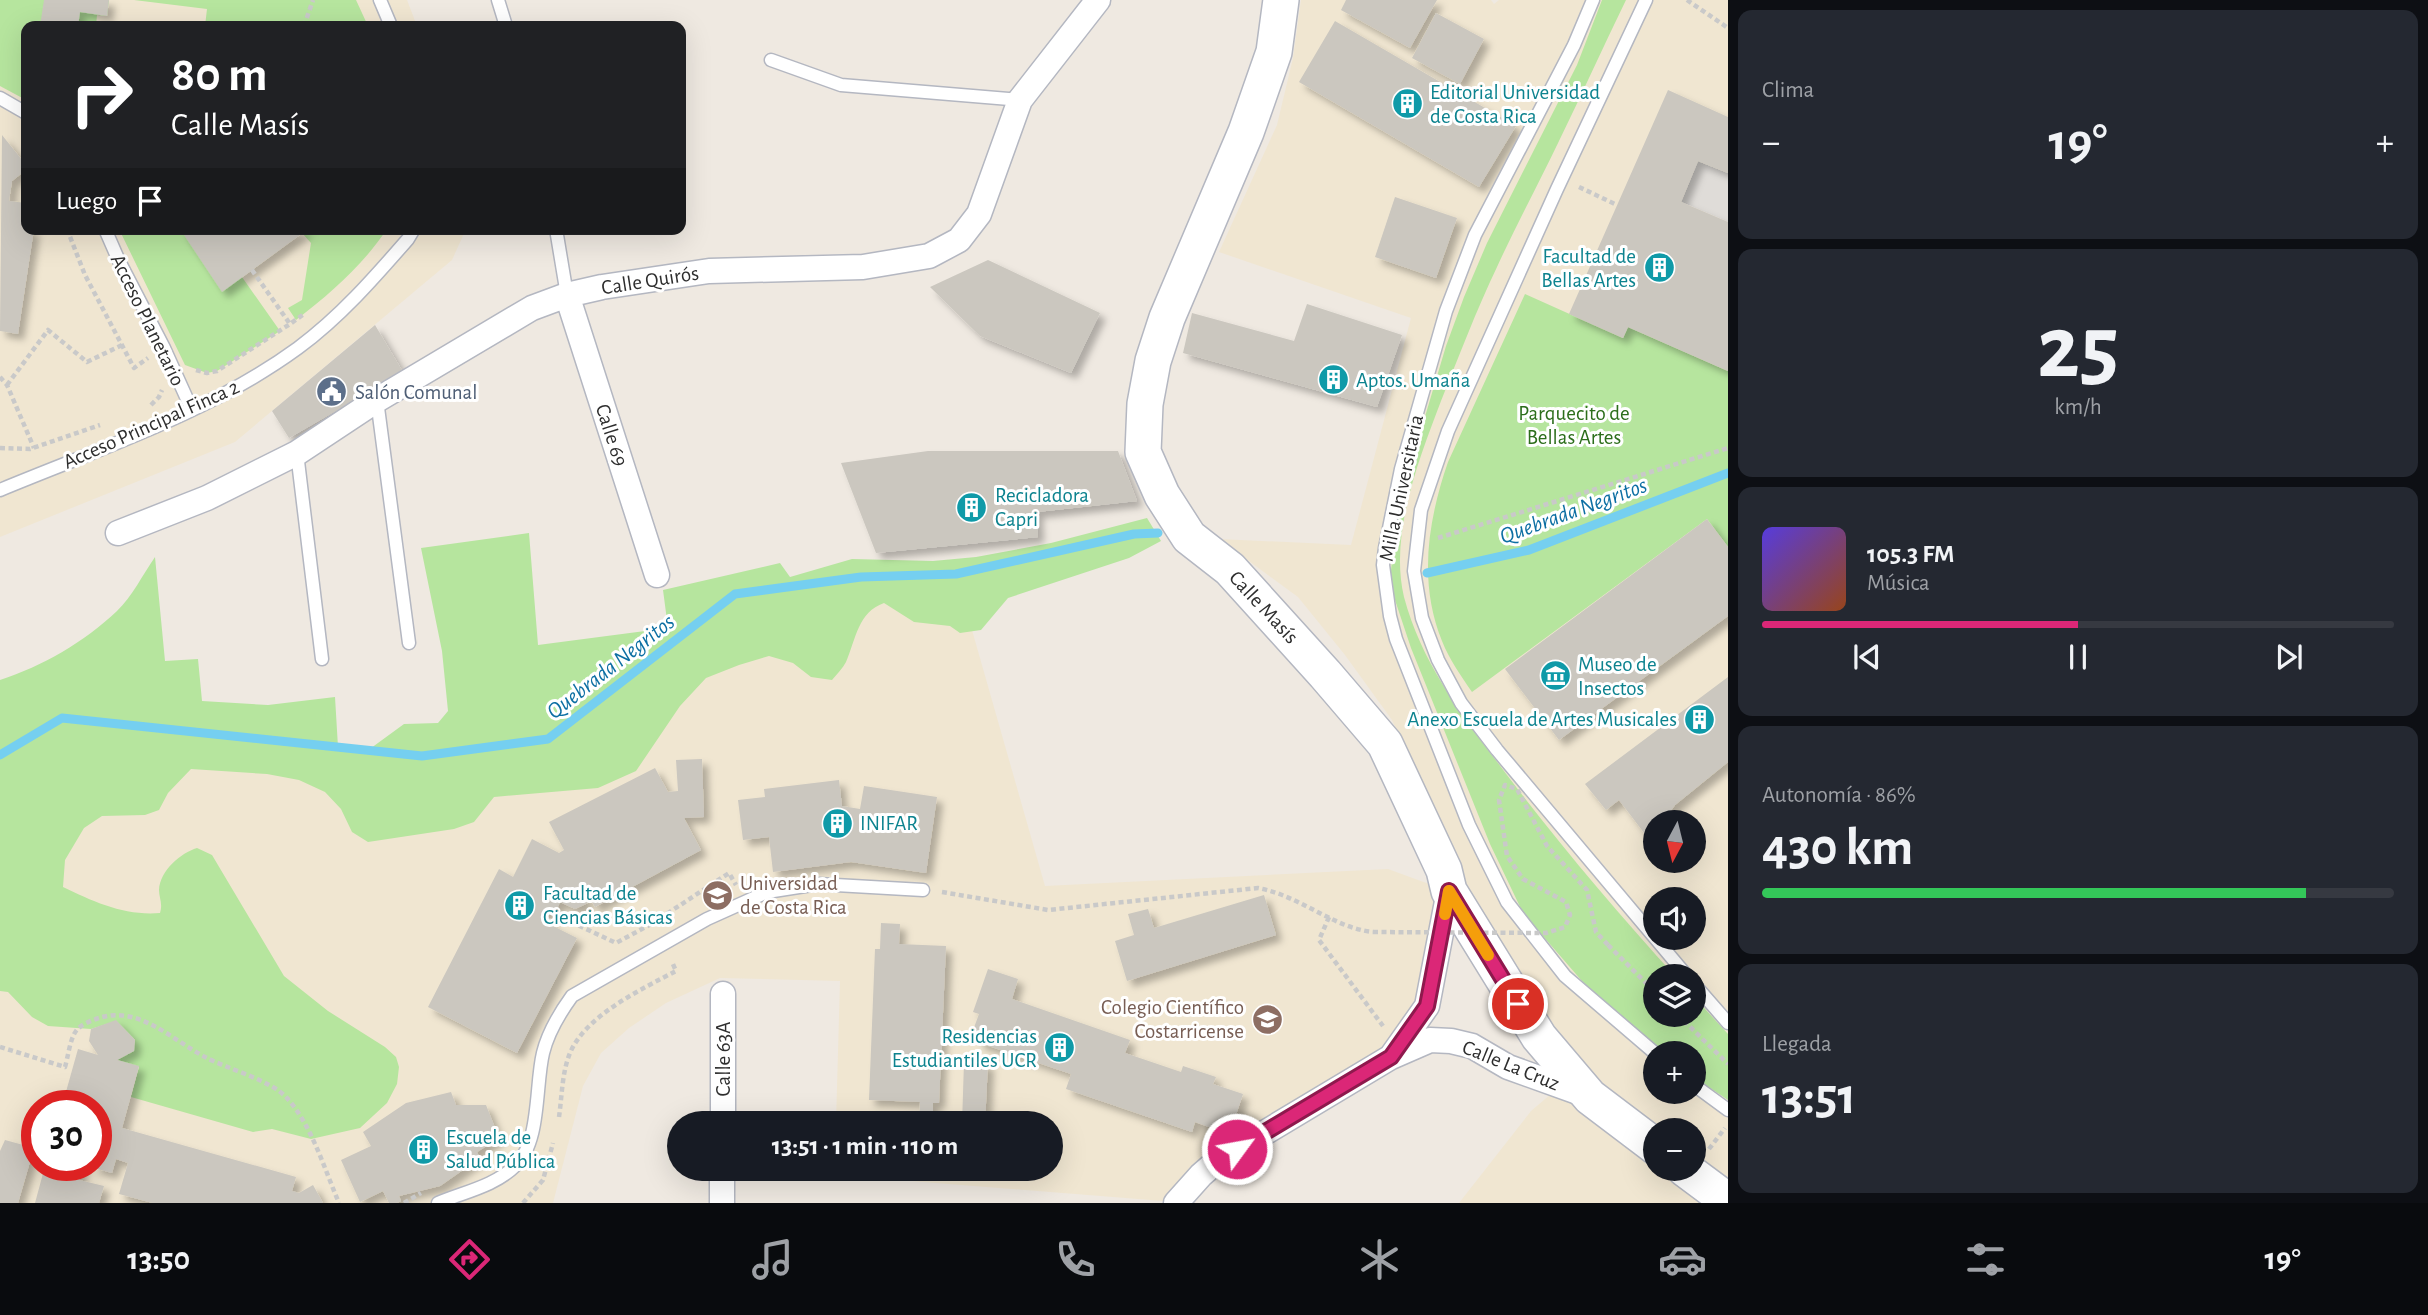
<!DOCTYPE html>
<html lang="es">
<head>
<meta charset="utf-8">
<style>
  :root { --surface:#171b24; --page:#242831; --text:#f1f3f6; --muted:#9ea1a6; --line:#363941; --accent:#db2777 }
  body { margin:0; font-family:"Alegreya Sans",sans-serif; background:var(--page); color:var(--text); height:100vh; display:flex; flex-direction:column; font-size:26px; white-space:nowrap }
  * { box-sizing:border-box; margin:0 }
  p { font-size:23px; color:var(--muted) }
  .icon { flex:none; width:38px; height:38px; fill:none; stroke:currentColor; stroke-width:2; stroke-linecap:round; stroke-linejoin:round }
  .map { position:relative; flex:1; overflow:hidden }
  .side { display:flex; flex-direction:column; gap:10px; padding:10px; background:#0d0f14; width:700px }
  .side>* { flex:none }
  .hud { position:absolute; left:21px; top:21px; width:665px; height:214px; border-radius:14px; box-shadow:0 7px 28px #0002; background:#202124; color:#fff; overflow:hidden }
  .needle { width:46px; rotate:187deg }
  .tools { position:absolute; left:1643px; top:810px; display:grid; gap:14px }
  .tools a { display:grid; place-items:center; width:63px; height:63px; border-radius:50%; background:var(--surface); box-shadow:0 7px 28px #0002; font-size:35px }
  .speed { position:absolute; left:21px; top:1090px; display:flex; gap:14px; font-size:35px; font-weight:700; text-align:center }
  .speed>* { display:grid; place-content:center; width:91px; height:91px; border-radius:50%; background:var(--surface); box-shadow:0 7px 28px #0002; line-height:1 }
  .speed .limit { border:10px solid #d22; background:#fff; color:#111 }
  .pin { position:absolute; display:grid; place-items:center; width:60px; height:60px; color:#fff; margin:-30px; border:4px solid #fff; border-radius:50%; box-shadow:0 2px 7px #0007 }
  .me { position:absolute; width:77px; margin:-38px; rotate:58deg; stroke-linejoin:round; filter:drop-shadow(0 0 5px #0008) }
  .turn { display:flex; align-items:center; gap:24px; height:147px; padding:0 35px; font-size:32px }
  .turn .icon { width:91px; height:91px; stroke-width:2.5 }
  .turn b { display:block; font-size:49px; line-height:60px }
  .then { display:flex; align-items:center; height:66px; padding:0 35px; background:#0003; gap:14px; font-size:26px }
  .big { font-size:52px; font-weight:600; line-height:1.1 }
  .side .widget { flex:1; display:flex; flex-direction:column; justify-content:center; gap:10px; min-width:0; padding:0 24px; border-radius:14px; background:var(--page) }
  .side .dial { align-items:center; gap:0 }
  .dial b { font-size:91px; line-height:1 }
  .song { display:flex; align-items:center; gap:21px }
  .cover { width:84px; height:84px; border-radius:10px; background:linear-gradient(135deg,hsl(250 70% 55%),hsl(20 70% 35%)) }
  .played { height:7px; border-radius:4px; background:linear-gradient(90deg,var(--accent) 50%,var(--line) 50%) }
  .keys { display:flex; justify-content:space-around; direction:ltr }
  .heat { display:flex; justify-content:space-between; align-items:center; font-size:38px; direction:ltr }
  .charge { height:10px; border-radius:5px; background:linear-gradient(90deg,#34c759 86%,var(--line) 0) }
  .trip { position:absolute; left:667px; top:1111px; width:396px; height:70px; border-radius:35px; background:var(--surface); box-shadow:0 7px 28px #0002; font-weight:600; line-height:70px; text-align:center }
  .dock { display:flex; height:112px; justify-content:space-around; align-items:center; background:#090b0e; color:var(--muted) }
  .dock .icon { width:49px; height:49px }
  .dock .selected { color:var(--accent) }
  .dock b { font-size:32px; color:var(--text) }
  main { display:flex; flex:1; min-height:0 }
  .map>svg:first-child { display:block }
  .education { fill:#f0e6d1; fill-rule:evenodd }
  .green { fill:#b6e59e }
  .plaza { fill:#dfdcd8 }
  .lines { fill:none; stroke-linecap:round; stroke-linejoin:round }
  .stream { stroke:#75cff0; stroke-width:9 }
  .building { fill:#cbc7bf; filter:url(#shadow) }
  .lane-casing { stroke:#b4b7c1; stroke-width:15 }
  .street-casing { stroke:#b4b7c1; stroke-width:27 }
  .secondary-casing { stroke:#b4b7c1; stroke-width:38 }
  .path { stroke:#c9c9c9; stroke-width:4.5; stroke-dasharray:5 3.5; stroke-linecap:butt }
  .lane { stroke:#fff; stroke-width:12 }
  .street { stroke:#fff; stroke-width:24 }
  .secondary { stroke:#fff; stroke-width:35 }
  .path-bridge { stroke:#c9c9c9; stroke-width:4.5; stroke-dasharray:5 3.5; stroke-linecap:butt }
  .route-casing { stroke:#8e194d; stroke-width:18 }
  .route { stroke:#db2777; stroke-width:12 }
  .slow { stroke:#f59e0b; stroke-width:12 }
  .labels { text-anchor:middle; stroke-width:6; stroke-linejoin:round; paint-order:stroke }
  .culture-label { font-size:21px; fill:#0d838f; stroke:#fff; text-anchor:start }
  .street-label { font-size:21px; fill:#2e2e2e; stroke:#fff }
  .service-label { font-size:21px; fill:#4e5e75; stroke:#fff; text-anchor:start }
  .park-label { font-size:21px; fill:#2c6e1b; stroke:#fff }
  .education-label { font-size:21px; fill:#785e54; stroke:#fff; text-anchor:start }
  .water-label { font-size:23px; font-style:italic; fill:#0d6fa3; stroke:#fff }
</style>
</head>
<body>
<main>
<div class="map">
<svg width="1728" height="1203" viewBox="0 0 1728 1203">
  <defs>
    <filter id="shadow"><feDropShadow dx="6" dy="6" stdDeviation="3.5" flood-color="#0004"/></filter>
  </defs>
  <rect width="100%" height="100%" fill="#efe9e1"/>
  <!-- education -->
  <path class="education" d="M0,0H407L417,26H26V229H466L452,260L235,442L0,537Z
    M1301,0H1491L1494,4L1499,0H1728V1180L1694,1155V1130H1661L1601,1085L1550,1025L1464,884L1459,866L1392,720L1345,655L1298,597L1219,539L1351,545L1411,318L1219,252L1277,125L1293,58ZM1656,822H1694V861H1656ZM1656,900H1694V938H1656ZM1656,976H1694V1015H1656ZM1656,1054H1694V1092H1656Z
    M956,574L1045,886L1388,869L1429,884L1436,903L1416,1001L1386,1047L1185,1178L1163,1201L835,1175V1169H1050V1124L836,1123L840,981L720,978L666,1003L629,1028L601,1053L583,1086L553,1203H0V755L62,718L422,756L735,594ZM37,1106H96V1166H37Z
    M1551,1094L1574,1101L1581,1110L1655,1166L1656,1169H1659L1704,1203H1459L1531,1111Z"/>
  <!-- green -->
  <path class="green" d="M0,0H109L107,16L97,15L96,26H26V100L0,86Z
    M134,0H356L368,26H205L207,9Z
    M1602,0H1626C1603,47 1582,94 1559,141C1539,183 1516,225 1497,267C1476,311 1459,356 1441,401C1419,459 1389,534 1404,597C1422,665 1465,719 1507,775C1560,845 1616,911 1675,976H1656V1015H1694V997L1728,1034V1100L1694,1077V1054L1664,1053L1629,1026L1595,996L1523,913L1490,844L1411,648L1395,600L1390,578L1399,504L1446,346L1464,297L1487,243L1577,65Z
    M119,229H180L242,277L280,331L217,371L207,373L185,365Z
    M307,229H387C363,265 331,293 296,320L288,308L302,300L311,243L302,233Z
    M1525,294L1623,338L1628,327L1728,371V547L1707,519L1472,692C1461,676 1449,659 1442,641C1418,582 1428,520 1448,462Z
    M1147,518L1161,541L1129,558L1008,598L981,630L960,633L950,626L914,622L884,603C858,612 856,639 846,662C843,668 837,674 832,680L811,677L793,663L769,656L739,665L706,678L680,706L636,771L598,788L494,797L474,822L454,829L368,842L352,832L341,809L325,792L299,780L267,774L191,769L168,793L159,810L145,815L102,816L84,828L65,860L63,887C94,902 125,916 160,913C163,903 159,898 159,890C160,870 181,853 197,848L212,855L284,976L328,1011L385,1047L396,1057L399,1067L397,1084L387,1103L360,1128L311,1139L272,1129L253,1132L131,1097L139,1067L117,1060L133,1051L135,1040L116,1021L91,1029L48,1026L32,1017L8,992L0,991V680C43,666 84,642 117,611C132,597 143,574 155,557L165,661L198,659L202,701L268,705L335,697L338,747L367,751L404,724L438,723L448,711L442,651L421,548L529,533L538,645L668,628L663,590L780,563L790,577L852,559L933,561L976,557L1051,543Z"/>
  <!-- plaza -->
  <path class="plaza" d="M1698,161L1728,173V222L1681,202Z"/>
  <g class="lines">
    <!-- stream -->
    <path class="stream" d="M1427,573L1529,550L1728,473
      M0,755L62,718L422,756L548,739L735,594L861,577L956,574L1134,534L1158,533"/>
  </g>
  <!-- building -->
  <path class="building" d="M44,0H109L107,16L80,12L78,26H40Z
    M1346,0H1437L1410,48L1341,10Z
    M1436,13L1484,39L1460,84L1412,58Z
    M1335,21L1516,126L1479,187L1299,82Z
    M1668,90L1728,117V173L1698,161L1681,202L1728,222V371L1628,327L1623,338L1569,314Z
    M2,135L26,165V170L12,181L9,201L26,203V229H34L18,334L0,331Z
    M1395,197L1457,218L1436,278L1375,257Z
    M180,229H308L222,292Z
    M988,260L1100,313L1071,373L980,336L930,287Z
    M1307,304L1402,335L1377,407L1183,353L1192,313L1294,341Z
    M375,325L403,372L289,438L272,411Z
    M928,451H1118L1137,501L1037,512L1038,537L876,553L841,463Z
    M1707,519L1728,547V616L1559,740L1505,669Z
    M1728,677V762L1675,805L1663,822H1656V834L1651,842L1619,800L1606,810L1585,784Z
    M702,759L704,817L684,818L701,850L595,907L583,886L580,888L588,903L575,909L560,902L556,911L550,907L545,916L551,919L549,924L577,938L517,1053L428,1007L499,869L513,877L532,839L559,853L564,850L549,822L655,768L668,792L678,791L676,760Z
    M839,780L842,806L860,809L864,786L937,797L926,873L851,862L773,872L769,837L743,840L738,800L765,797L764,789Z
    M1264,895L1276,935L1127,981L1115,941L1134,935L1128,914L1148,909L1154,928Z
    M881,923L900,924L899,944L946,946L939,1103H933V1124H919L920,1102L869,1100L875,949H880Z
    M988,969L1018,979L1012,999L1130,1040L1125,1053L1181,1072L1183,1066L1216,1077L1213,1084L1243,1094L1234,1121L1224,1118L1220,1131L1195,1122L1192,1132L1066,1089L1071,1074L977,1042L980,1035L972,1033L979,1014L973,1012Z
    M116,1020L135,1040L134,1051L117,1060L139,1066L122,1128L296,1177L292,1191L299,1193L313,1185L323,1203H153L119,1194L128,1163L116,1159L112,1173L87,1166H96V1106H62L78,1049L98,1055L89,1041L91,1029Z
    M964,1062L988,1063L985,1124H962Z
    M451,1092L456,1105H486L499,1138L477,1152L480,1158L440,1186L399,1196L401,1201L397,1203H389L383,1191L360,1202L341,1160L371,1146L363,1132L406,1103Z
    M5,1140L34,1148L18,1203H0V1151Z
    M45,1166H83L79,1180L104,1186L99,1203H35Z"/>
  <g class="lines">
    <defs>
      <path id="lane" d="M380,0L391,26
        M498,0L506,26
        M1593,0L1574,45L1475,235L1446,311L1401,469L1385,548L1383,565L1390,616L1396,639L1469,825L1507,902L1565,976L1656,1054
        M1646,0L1557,189L1448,431L1421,510L1414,571L1422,618L1438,660L1461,703L1497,750L1687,976
        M771,60L841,85L1020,100
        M0,98L26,113
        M105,229L119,261L164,348L192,410
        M556,229L567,295
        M377,400L409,643
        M297,453L322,659
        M0,490C101,448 209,413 298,348C340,317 374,278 408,239L414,229
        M1694,984L1728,1023
        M1694,1085L1728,1110
        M438,1203C464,1192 495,1186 515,1166C541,1142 535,1086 543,1053C548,1032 559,1014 572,996L707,919L767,892L818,884L923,890"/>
      <path id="street" d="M567,295L657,575
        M118,533L207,498L297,453L377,400L532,308L567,295L602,287L709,271L863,267L929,256L959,240L979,214L1020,100L1098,0
        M1391,1057L1427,1006L1449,891
        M723,1124V994
        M722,1203V1169
        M1176,1203L1201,1175L1216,1162L1391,1057L1430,1040L1451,1041L1472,1046L1508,1067L1586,1095"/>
      <path id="secondary" d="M1281,0L1274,52L1246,132L1167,318L1153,361L1145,404L1143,452L1162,495L1189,537L1230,569L1325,674L1385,744L1444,870L1449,891L1539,1037L1590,1097L1656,1147
        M1685,1169L1728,1201"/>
    </defs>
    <!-- lane casing -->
    <use href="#lane" class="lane-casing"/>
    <!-- street casing -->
    <use href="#street" class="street-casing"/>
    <!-- secondary casing -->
    <use href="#secondary" class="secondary-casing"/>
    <!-- path -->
    <path class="path" d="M1687,0L1728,28
      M304,26L313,0
      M1579,187L1617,205
      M67,229L85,275L134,368L148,358
      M252,270L290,324L304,314
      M196,370L207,373L217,371L290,324
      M0,377L7,385L34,448
      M7,385L48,330L87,362L122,345
      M151,405L159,397L162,390
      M0,448L30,449L100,425
      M1438,538L1728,448
      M942,892L1048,910L1258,888C1301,896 1333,928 1373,932
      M548,911L616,943L653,923L654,925
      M1329,917L1319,940L1383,1026
      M653,923L729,873L736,885
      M1608,945L1656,993
      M1678,1015L1728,1064
      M0,1047L65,1067C68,1057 70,1039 76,1031C80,1025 92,1020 99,1018C139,1005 172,1040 205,1057C227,1069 271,1080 287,1098C312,1126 324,1168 339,1203
      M559,1117C562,1096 562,1072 570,1053C586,1015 642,989 676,971L672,962
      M1709,1149L1725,1128
      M404,1203L421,1193
      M523,1203L543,1180L553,1143"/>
    <!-- lane -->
    <use href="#lane" class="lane"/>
    <!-- street -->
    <use href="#street" class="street"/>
    <!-- secondary -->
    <use href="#secondary" class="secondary"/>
    <!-- path-bridge -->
    <path class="path-bridge" d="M1373,932L1546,933L1565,927L1570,915L1566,902L1523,879L1507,856L1499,800L1505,785L1517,789L1547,846L1587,890L1596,932L1608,945"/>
  </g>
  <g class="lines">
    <defs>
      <path id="route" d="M1237,1149L1391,1057L1427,1006L1449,891L1518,1004"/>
    </defs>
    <!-- route casing -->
    <use href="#route" class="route-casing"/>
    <!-- route -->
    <use href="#route" class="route"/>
    <!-- slow -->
    <path class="slow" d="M1445,914L1449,891L1488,955"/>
  </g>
  <!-- icons -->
  <defs>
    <symbol id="building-disc" viewBox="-11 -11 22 22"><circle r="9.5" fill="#0f9aa8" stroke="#fff"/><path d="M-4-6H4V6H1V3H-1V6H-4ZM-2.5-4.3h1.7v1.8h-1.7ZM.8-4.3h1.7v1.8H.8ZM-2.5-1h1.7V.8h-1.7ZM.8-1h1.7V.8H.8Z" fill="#fff"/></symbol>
    <symbol id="civic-disc" viewBox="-11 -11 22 22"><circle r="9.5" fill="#5c6f8a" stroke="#fff"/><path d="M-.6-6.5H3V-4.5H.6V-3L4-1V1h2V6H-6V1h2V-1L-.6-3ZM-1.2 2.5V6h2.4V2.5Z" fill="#fff"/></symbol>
    <symbol id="museum-disc" viewBox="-11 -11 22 22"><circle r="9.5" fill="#0f9aa8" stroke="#fff"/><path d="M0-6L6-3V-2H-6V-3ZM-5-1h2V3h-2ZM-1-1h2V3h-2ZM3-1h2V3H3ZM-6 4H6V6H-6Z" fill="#fff"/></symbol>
    <symbol id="university-disc" viewBox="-11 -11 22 22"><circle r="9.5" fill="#8d6e63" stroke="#fff"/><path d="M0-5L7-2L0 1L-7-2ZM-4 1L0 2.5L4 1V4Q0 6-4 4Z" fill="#fff"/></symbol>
  </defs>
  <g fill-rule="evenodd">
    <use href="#building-disc" x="1390" y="86" width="35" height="35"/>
    <use href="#building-disc" x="1642" y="250" width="35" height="35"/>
    <use href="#building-disc" x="1316" y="362" width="35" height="35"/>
    <use href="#civic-disc" x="314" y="374" width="35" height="35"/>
    <use href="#building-disc" x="954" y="490" width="35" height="35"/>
    <use href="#museum-disc" x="1538" y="658" width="35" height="35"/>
    <use href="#building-disc" x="1682" y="702" width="35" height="35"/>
    <use href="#building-disc" x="820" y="806" width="35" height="35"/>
    <use href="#university-disc" x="700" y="878" width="35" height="35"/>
    <use href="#building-disc" x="502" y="888" width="35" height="35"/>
    <use href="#university-disc" x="1250" y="1002" width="35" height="35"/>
    <use href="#building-disc" x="1042" y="1030" width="35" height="35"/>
    <use href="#building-disc" x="406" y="1132" width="35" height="35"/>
  </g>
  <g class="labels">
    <!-- culture labels -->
    <g class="culture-label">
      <text x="1430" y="99">Editorial Universidad<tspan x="1430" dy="24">de Costa Rica</tspan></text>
      <text x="1636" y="263" text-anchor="end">Facultad de<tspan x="1636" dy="24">Bellas Artes</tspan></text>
      <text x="1356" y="387">Aptos. Umaña</text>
      <text x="995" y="502">Recicladora<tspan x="995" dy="24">Capri</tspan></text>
      <text x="1578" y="671">Museo de<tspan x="1578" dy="24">Insectos</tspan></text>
      <text x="1677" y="726" text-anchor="end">Anexo Escuela de Artes Musicales</text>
      <text x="860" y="830">INIFAR</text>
      <text x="543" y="900">Facultad de<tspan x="543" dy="24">Ciencias Básicas</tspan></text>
      <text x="1037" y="1043" text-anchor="end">Residencias<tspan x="1037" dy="24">Estudiantiles UCR</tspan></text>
      <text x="446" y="1144">Escuela de<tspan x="446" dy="24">Salud Pública</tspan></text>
    </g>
    <!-- street labels -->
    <g class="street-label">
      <text transform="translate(650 280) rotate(-9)" y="7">Calle Quirós</text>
      <text transform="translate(148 320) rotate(64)" y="7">Acceso Planetario</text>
      <text transform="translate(151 424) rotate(-24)" y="7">Acceso Principal Finca 2</text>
      <text transform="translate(612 435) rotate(72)" y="7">Calle 69</text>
      <text transform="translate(1401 488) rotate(-78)" y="7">Milla Universitaria</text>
      <text transform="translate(1264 607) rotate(47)" y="7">Calle Masís</text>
      <text transform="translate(723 1059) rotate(-90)" y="7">Calle 63A</text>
      <text transform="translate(1511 1065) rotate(22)" y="7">Calle La Cruz</text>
    </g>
    <!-- service labels -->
    <g class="service-label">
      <text x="355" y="399">Salón Comunal</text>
    </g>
    <!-- park labels -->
    <g class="park-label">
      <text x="1574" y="420">Parquecito de<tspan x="1574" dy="24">Bellas Artes</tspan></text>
    </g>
    <!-- education labels -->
    <g class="education-label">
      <text x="740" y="890">Universidad<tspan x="740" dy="24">de Costa Rica</tspan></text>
      <text x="1244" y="1014" text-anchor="end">Colegio Científico<tspan x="1244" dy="24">Costarricense</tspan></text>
    </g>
    <!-- water labels -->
    <g class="water-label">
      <text transform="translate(1573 510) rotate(-20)" y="8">Quebrada Negritos</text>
      <text transform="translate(610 666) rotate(-38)" y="8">Quebrada Negritos</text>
    </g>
  </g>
</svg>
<div class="tools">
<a><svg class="needle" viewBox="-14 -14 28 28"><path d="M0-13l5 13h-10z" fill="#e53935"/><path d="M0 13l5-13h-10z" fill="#9ea1a6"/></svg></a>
<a><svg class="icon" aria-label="sound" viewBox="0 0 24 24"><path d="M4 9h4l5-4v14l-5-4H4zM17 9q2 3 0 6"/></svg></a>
<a><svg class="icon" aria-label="layers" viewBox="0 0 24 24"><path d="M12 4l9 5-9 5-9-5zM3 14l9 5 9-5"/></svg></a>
<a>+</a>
<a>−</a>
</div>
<div class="speed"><div class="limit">30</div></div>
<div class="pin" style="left:1518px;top:1004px;background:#d93025"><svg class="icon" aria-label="arrive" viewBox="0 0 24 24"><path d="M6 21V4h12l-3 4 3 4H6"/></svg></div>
<svg class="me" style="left:1237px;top:1149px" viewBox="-20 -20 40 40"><circle r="17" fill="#db2777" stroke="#fff" stroke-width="3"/><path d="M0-11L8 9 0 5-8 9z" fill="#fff"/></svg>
<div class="trip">13:51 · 1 min · 110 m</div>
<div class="hud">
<div class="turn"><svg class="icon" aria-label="right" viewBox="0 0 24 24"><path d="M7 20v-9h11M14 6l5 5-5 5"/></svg><div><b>80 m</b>Calle Masís</div></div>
<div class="then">Luego<svg class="icon" aria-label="arrive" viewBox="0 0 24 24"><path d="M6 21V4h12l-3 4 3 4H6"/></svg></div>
</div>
</div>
<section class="side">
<div class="widget"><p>Clima</p>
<div class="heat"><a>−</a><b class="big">19°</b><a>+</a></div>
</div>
<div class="widget dial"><b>25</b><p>km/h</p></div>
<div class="widget">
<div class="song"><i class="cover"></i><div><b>105.3 FM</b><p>Música</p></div></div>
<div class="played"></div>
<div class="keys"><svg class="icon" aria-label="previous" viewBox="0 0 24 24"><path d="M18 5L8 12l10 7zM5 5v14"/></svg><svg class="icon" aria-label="pause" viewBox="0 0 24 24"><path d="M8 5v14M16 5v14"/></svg><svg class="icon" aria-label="next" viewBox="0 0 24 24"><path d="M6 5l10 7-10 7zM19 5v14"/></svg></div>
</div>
<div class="widget"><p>Autonomía · 86%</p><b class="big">430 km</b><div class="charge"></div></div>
<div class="widget"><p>Llegada</p><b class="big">13:51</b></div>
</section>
</main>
<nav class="dock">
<b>13:50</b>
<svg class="icon selected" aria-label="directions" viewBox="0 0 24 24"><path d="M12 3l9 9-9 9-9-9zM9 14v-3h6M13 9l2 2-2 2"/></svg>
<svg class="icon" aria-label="music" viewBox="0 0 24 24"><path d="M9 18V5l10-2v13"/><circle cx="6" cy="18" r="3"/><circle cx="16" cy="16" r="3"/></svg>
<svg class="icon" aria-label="phone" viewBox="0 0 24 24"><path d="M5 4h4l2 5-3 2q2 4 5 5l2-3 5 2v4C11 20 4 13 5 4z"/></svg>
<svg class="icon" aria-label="climate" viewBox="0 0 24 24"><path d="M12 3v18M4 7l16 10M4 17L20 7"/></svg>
<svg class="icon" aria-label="car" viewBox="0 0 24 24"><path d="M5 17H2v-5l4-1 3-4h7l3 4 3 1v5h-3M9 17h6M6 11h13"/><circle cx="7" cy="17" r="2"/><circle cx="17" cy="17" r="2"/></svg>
<svg class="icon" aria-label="filters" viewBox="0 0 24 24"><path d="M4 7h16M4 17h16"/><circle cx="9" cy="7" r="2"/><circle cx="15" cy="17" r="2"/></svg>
<b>19°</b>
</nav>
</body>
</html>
